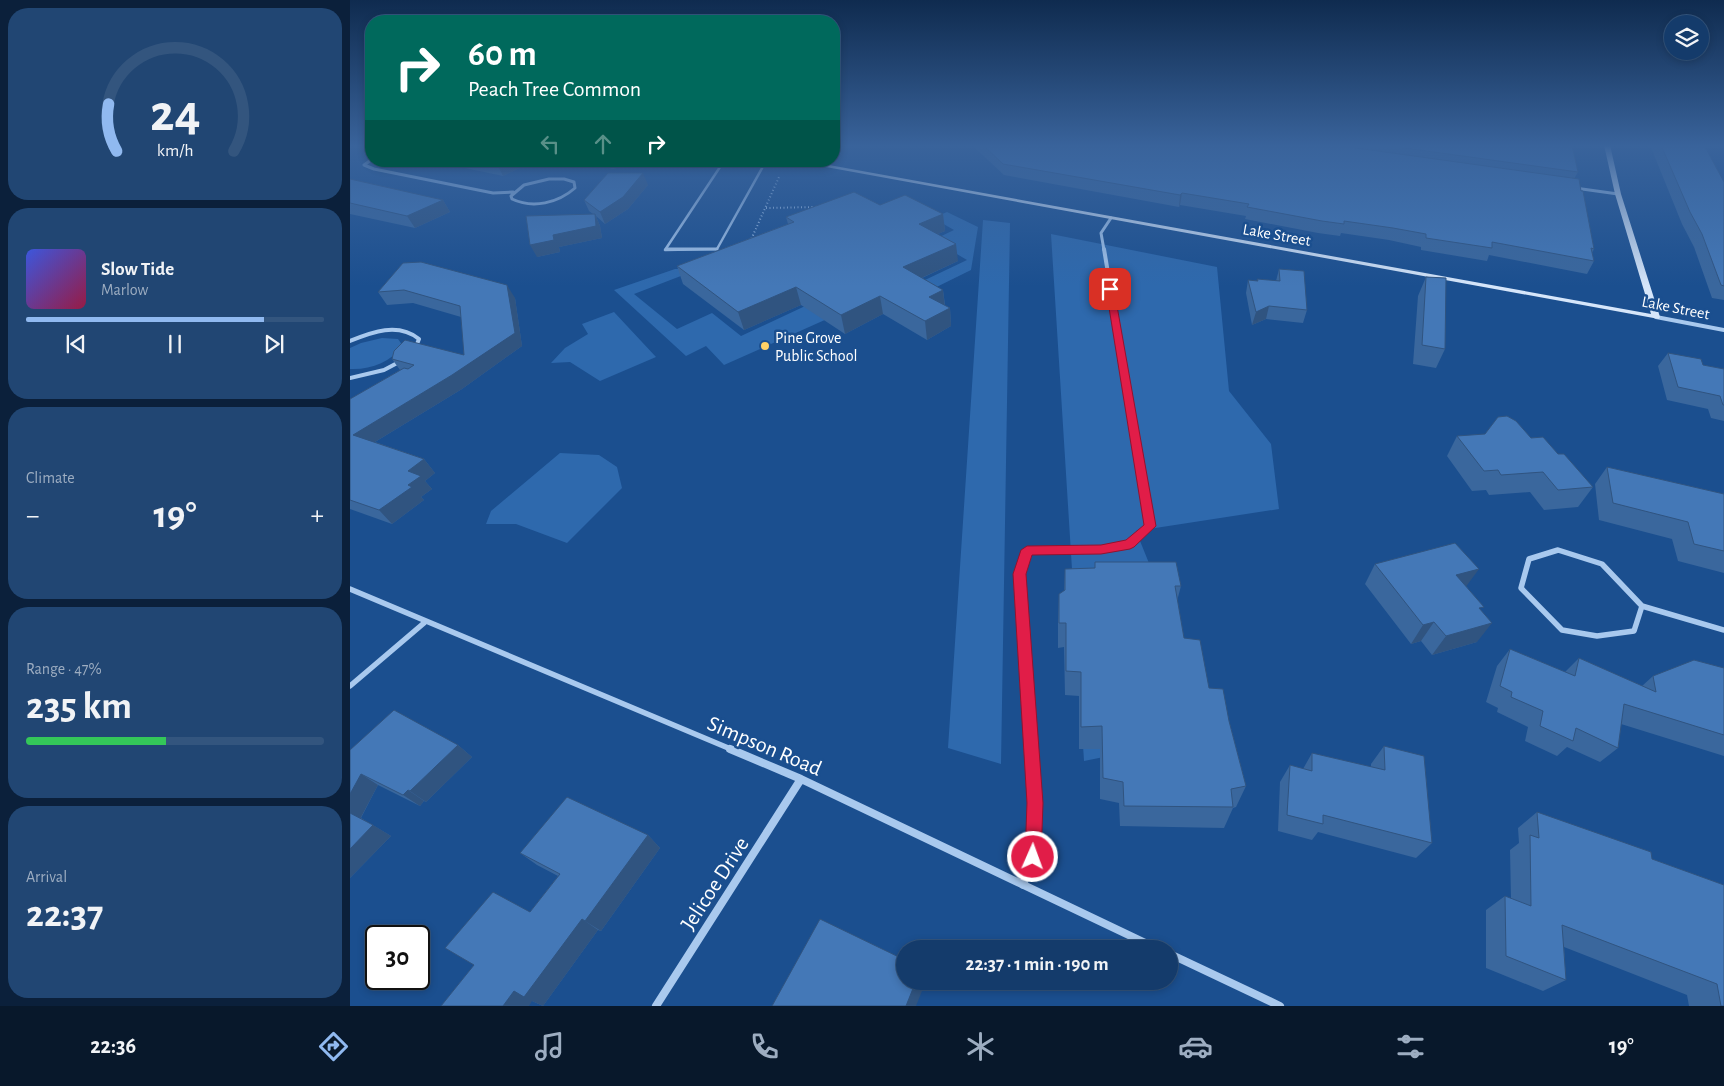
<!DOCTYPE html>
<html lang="en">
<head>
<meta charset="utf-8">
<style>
  :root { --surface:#143b6b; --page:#214673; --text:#f1f3f6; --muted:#9dadc1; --line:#33557e; --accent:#90b9f0 }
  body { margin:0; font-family:"Alegreya Sans",sans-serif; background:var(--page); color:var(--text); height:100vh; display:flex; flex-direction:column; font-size:19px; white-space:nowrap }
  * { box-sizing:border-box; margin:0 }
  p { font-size:16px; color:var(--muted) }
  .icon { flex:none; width:28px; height:28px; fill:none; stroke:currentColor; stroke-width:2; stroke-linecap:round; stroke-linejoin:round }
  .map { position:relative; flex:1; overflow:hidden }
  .panel { display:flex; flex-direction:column; gap:8px; padding:8px; background:#0b203b; width:350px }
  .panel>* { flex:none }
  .top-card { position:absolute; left:15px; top:15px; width:475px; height:152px; border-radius:20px; box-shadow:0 2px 8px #0003,0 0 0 1px var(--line); background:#00695c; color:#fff; overflow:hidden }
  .controls { position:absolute; left:1314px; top:15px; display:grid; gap:10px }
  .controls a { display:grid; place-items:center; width:45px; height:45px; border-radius:50%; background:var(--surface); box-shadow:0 2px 8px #0003,0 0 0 1px var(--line); font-size:25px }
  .speed { position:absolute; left:15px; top:925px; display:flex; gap:10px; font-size:25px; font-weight:700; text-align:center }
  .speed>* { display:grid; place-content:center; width:65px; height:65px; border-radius:50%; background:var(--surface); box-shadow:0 2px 8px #0003,0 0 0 1px var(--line); line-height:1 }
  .speed .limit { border:2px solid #111; border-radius:8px; background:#fff; color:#111 }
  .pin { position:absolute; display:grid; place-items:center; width:42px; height:42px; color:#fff; margin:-21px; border-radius:10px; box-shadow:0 2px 8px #0006 }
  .me { position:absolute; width:55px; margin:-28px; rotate:2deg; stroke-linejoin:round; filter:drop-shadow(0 0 4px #0008) }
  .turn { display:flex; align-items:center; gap:18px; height:105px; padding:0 20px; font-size:22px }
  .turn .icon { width:65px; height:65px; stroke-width:2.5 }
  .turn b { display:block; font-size:35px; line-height:42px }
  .lanes { display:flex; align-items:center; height:48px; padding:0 20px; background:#0003; justify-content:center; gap:25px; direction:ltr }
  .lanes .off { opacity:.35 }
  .big { font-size:38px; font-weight:700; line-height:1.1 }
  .panel .card { flex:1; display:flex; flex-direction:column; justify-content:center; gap:8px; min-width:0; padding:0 18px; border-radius:20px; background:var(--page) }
  .panel .dial { align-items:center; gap:0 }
  .dial svg { height:130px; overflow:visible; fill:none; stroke:var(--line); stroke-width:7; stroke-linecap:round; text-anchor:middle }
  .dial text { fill:var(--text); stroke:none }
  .song { display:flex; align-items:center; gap:15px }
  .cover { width:60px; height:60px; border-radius:8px; background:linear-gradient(135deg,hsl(230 70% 55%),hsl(340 70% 35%)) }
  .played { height:5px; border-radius:2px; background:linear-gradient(90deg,var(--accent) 80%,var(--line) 80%) }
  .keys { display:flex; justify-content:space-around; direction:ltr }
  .heat { display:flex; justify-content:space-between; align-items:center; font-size:28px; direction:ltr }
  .charge { height:8px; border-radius:4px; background:linear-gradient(90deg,#34c759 47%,var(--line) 0) }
  .trip { position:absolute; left:546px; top:940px; width:282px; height:50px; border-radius:25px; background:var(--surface); box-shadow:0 2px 8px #0003,0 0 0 1px var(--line); font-weight:700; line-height:50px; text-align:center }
  .tab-bar { display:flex; height:80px; justify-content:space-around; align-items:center; background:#08182b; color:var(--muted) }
  .tab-bar .icon { width:35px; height:35px }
  .tab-bar .on { color:var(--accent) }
  .tab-bar b { font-size:22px; color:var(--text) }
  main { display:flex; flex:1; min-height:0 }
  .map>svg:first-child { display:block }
  .green { fill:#2e69ad }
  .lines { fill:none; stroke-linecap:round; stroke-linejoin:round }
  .path { stroke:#a9c9ee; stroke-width:2; stroke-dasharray:1 2.5; stroke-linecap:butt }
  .lane-far1 { stroke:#a9c9ee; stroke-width:2.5 }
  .lane { stroke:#a9c9ee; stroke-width:3 }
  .street-far4 { stroke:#a9c9ee; stroke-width:3 }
  .street-far3 { stroke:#a9c9ee; stroke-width:4 }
  .street-far2 { stroke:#a9c9ee; stroke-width:5 }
  .street-far1 { stroke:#a9c9ee; stroke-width:5.5 }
  .street { stroke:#a9c9ee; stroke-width:8 }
  .secondary { fill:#d6e6fa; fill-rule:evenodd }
  .wall { fill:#3a679d }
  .shaded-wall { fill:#305480 }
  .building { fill:#4478b7; stroke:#305480 }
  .route { fill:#e11d48; stroke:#92132f }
  .poi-dot { fill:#ffd166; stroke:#1b4f8f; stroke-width:2 }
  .labels { text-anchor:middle; stroke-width:5; stroke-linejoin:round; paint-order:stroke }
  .far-street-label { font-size:16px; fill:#fff; stroke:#1b4f8f }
  .far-poi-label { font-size:16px; fill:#fff; stroke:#1b4f8f; text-anchor:start }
  .near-street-label { font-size:22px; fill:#fff; stroke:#1b4f8f }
</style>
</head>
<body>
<main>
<section class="panel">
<div class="card dial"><svg viewBox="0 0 100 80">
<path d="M14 69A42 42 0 1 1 86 69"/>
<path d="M14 69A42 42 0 0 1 9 40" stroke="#90b9f0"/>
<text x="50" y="56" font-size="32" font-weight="700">24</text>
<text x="50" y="72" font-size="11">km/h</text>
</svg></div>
<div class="card">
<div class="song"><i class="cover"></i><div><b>Slow Tide</b><p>Marlow</p></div></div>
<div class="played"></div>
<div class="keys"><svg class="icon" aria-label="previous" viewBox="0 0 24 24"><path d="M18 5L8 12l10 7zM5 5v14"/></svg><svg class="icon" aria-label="pause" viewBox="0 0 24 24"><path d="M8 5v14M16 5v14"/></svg><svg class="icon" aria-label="next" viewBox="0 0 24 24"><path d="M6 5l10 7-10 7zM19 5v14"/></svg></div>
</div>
<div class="card"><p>Climate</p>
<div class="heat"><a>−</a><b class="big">19°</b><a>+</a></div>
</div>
<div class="card"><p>Range · 47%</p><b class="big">235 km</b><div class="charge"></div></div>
<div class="card"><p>Arrival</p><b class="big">22:37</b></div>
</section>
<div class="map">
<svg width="1374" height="1006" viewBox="0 0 1374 1006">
  <rect width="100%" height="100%" fill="#1b4f8f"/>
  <!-- green -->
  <path class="green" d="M597,212L628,227L621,270L548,306L535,299L617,260L583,240L604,230L583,218Z
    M633,220L660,223L651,764L598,748Z
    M701,234L867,267L879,391L921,444L929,509L786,531L868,734L734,761Z
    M325,269H349L284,294L327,329L362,313L391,336L500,285L524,298L374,365L356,346L336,356L264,290Z
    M264,312L306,357L250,381L220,362L201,363L215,348L238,334L232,324Z
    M32,338L48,339L53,346C40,362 21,370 0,369V348L11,343Z
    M210,453L249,455L267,467L272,488L217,543L166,524H136L141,511Z"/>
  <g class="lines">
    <!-- path -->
    <path class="path" d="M416,208L466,207
      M400,242L429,177"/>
    <!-- lane-far1 -->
    <path class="lane-far1" d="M374,161L315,250L367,249L416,161"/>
    <!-- lane -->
    <path class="lane" d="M316,249H367"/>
    <!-- street-far4 -->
    <path class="street-far4" d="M21,160L14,165L24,169L143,193L163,192
      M199,179H214L224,182L225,188C208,203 183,209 162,199L161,196L174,185Z
      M1225,188L1268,194
      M754,250L751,233L761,218"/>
    <!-- street-far3 -->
    <path class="street-far3" d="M754,249L776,381
      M1306,317L1374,330
      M0,341C22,332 48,322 69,339L65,349
      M0,378L34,370L51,361"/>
    <!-- street-far2 -->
    <path class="street-far2" d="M773,545L780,544L800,526L776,380"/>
    <!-- street-far1 -->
    <path class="street-far1" d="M1208,550L1252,564L1292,606L1284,631L1247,636L1212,630L1171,588L1179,559Z
      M0,589L383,750
      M1292,606L1374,630
      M0,686L74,623
      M682,750L670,574L677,551L751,549L780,544"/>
    <!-- street -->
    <path class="street" d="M380,749L451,779L808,949
      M673,885L683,857L685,803L681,749
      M820,954L930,1006
      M306,1006L451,779"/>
    <!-- secondary -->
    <path class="secondary" d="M1254,145H1260L1271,194L1310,317L1309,319L443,161H457L1301,314L1265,194Z"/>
  </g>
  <!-- wall -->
  <path class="wall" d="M622,145H1222L1228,172L1224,179L1231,191L1244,249L1242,253L1244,261L1237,274L1139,255L1137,261L1071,250V247L1039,240L991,233L990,236L968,233L895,219L896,216L830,205L829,207L654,175Z
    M1300,145H1354L1374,182V300L1362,298L1344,247L1332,224Z
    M82,161H184L153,176Z
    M223,161H278L264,169Z
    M0,179L93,200L100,212L65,228L0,214Z
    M298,185L278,209L255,224L246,216L250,226L252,238L209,247L210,252L187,257L243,214L239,211L234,200Z
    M530,205L593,214L595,231L588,234L608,261L572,278L593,290L595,305L600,308L601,326L577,340L533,314L495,334L451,305L394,330L333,284L327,266L438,224L436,217Z
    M53,263L165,298L172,346L112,389L25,442L74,459L85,473L75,481L82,489L71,497L74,500L42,524L0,509V399L50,370L42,359L114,355L111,317L63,303L37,305L28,292Z
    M929,269L957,310L953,323L916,319L902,325L896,293L898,280L907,281V279L926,281Z
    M1076,277L1095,349L1086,368L1063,364L1068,296Z
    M1318,353L1353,365L1374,369V421L1361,418L1358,409L1317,400L1308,366Z
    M1107,436L1181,438L1208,454L1243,487L1228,507L1194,510L1180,492L1139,495L1136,490L1122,491L1097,456Z
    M1257,467L1374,494V573L1328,561L1322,539L1249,520L1245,484Z
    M745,562L831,586L827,601L834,638L859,688L879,721L896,786L886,807L883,808L874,828L770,826L769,803L750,799V749H729V696L715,695L714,647L708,648V619L709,594L714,591L715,569L745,568Z
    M1025,564L1117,587L1131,611L1127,642L1082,655L1071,641L1061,644L1015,584Z
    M1160,649L1215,672L1229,658L1292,686L1303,676L1374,668V756L1271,724L1268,748L1250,762L1217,747L1207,756L1175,741L1178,727L1147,712L1148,708L1136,702L1147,666Z
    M108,745L122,757L76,802L74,801L70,806L28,785L11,818L41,836L0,878V750Z
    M1034,746L1082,843L1066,858L968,832L962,840L928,831L930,782L940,765L953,769L962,753L1021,767V764Z
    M1187,812L1302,859L1374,885V1006H1339L1337,995L1214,947L1216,980L1193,991L1136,968V910L1155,896L1161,899L1160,850L1169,843L1168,828Z
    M298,835L310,848L251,931L248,930L193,1006L182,1001L180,912L208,876L187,865L170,853Z"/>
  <!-- shaded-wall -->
  <path class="shaded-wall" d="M154,161H184L153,176L147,164Z
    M261,161H278L264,169Z
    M293,173L298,185L278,209L255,224L250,212Z
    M832,193L830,205L829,207L830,195Z
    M93,200L100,212L65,228L57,216Z
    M245,214L250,226L252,238L209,247L210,252L187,257L180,245Z
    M593,214L595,231L571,241L569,224Z
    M606,244L608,261L556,285L553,267Z
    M157,285L165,298L172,346L112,389L15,448L3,435L102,375Z
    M446,287L451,305L394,330L388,312Z
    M593,290L595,308L579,297Z
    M530,296L533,314L495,334L491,315Z
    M919,306L916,319L902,325L906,312Z
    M600,308L601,326L577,340L575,321Z
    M74,459L85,473L75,481L82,489L71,497L74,500L42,524L29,510L58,485V471Z
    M1129,569L1115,588L1106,575Z
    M1084,622L1071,641L1061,644L1073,625Z
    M1142,623L1127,642L1082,655L1096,636Z
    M108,745L122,757L76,802L60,791Z
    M11,774L28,785L10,819L0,813V794Z
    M58,790L74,801L70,806L53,795Z
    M23,825L41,836L0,878V849Z
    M298,835L310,848L251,931L235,921Z
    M232,919L248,930L193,1006L182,1001L179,1006H153L164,991Z
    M566,981H576L566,1006H556Z"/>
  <!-- building -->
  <path class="building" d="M633,145H985L1229,179L1231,191H1233L1244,249L1241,248L1244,261L1142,242V248L1076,238V234L1043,228L994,221V224L972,221L897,207L899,204L832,193L830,195L653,164Z
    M1033,145H1222L1228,172Z
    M1311,145H1354L1374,182V286L1371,285L1352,234L1340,212Z
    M130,161H154L147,164Z
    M258,173H293L273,197L250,212L234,200Z
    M0,179L93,200L57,216L0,203Z
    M504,192L530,205L555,195L593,214L569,224L606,244L553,267L593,290L579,297L600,308L575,321L530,296L491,315L446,287L388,312L327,266L444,222L436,217Z
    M245,214L246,226L203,235L204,240L180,245L176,216Z
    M71,262L157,285L165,333L102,375L3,435L74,459L58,471L71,476L58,485L62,487L29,510L0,500V399L54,368L58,369L64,365L42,359L44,351L55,340L114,355L110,306L54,290L28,292L53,263Z
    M929,269L954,271L957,310L919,306L906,312L898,280L908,281L907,279L930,281Z
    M1076,277L1096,278L1095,349L1072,345Z
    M1318,353L1351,359L1353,365L1374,369V405H1373L1370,396L1328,387Z
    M1157,416L1166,421L1181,438L1193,437L1208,454H1214L1243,487L1208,490L1193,472L1151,475L1148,470L1134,471L1107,436L1135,434L1148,417Z
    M1257,467L1374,494V551L1344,544L1338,522L1263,503Z
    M1105,543L1129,569L1106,575L1134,607L1129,608L1142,623L1096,636L1084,622L1073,625L1025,564Z
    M745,562H826L831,586H825L834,638L850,640L859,688L873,689L879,721L896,786L881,789L883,807L774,806L773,782L753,778L752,726L731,727V672L716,671V623H709V594L715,590V569L745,568Z
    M1160,649L1225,676L1229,658L1306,692L1303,676L1344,660L1374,668V735L1274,704L1268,748L1226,728L1223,741L1190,726L1193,711L1161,697L1162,692L1150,686Z
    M44,710L108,745L60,791L58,790L53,795L11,774L0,794V750Z
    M1034,746L1074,756L1082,843L973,815V824L937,815L940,765L962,771V753L1035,770Z
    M217,797L298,835L235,921L232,919L174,997L164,991L153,1006H91L124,965L95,948L143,892L180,912L210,874L170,853Z
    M1187,812L1301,852L1302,859L1374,885V1006H1371L1367,984L1212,925L1216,980L1156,956L1155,896L1181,906L1180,835L1189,838Z
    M0,813L23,825L0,849Z
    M470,919L555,960V981H566L556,1006H422Z"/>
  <!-- sky -->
  <linearGradient id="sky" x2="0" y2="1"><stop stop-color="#0f2b4f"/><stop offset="0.51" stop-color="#39639b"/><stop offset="1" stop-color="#39639b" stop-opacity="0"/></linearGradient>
  <rect width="1374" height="286" fill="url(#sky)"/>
  <!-- route -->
  <path class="route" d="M760,286L764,289L806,526L784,547L780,549L751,554L682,555L676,574L693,803L691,857L689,863L683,865L677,863L675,857L677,803L663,574L671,550L677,546L751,545L776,540L794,525L756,289Z"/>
  <!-- markers -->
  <circle class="poi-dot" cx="415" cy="346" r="5"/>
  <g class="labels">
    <!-- far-street labels -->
    <g class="far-street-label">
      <text transform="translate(927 234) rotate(10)" y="6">Lake Street</text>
      <text transform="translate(1326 307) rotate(11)" y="6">Lake Street</text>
    </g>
    <!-- far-poi labels -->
    <g class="far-poi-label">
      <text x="425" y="343">Pine Grove<tspan x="425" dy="18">Public School</tspan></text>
    </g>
    <!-- near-street labels -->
    <g class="near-street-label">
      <text transform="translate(415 745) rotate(23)" y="8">Simpson Road</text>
      <text transform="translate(364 883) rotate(-57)" y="8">Jelicoe Drive</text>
    </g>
  </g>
</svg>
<div class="controls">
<a><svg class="icon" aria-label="layers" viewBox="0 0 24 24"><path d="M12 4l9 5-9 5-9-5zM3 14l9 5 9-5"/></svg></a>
</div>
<div class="speed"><div class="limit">30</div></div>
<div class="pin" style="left:760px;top:289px;background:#d93025"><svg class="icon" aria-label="arrive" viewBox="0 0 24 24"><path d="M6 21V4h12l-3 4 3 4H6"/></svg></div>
<svg class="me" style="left:683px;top:857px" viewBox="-20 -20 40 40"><circle r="17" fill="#e11d48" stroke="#fff" stroke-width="3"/><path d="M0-11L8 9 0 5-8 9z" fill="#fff"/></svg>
<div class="trip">22:37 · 1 min · 190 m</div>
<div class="top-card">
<div class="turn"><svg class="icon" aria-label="right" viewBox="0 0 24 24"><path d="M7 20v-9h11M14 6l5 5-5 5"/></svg><div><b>60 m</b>Peach Tree Common</div></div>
<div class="lanes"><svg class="icon off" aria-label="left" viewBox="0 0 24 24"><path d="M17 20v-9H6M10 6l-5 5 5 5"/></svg><svg class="icon off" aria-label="ahead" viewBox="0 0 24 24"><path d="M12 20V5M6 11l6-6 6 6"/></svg><svg class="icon" aria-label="right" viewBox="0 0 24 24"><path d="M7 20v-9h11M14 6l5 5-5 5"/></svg></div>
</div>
</div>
</main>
<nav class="tab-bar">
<b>22:36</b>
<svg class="icon on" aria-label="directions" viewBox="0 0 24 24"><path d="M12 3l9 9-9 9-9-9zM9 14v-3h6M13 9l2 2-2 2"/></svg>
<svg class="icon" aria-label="music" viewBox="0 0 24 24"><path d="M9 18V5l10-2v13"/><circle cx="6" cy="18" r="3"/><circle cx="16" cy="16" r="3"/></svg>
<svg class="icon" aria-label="phone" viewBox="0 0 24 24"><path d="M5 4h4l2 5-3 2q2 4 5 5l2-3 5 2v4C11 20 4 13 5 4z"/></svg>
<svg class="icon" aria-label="climate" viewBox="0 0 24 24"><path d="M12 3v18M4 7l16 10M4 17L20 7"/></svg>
<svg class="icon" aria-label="car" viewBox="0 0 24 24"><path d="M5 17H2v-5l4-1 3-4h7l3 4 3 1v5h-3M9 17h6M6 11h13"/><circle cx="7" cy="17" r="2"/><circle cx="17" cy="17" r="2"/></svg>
<svg class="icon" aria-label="filters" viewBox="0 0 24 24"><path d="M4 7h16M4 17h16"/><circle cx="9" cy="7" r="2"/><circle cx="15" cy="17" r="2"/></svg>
<b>19°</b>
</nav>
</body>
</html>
